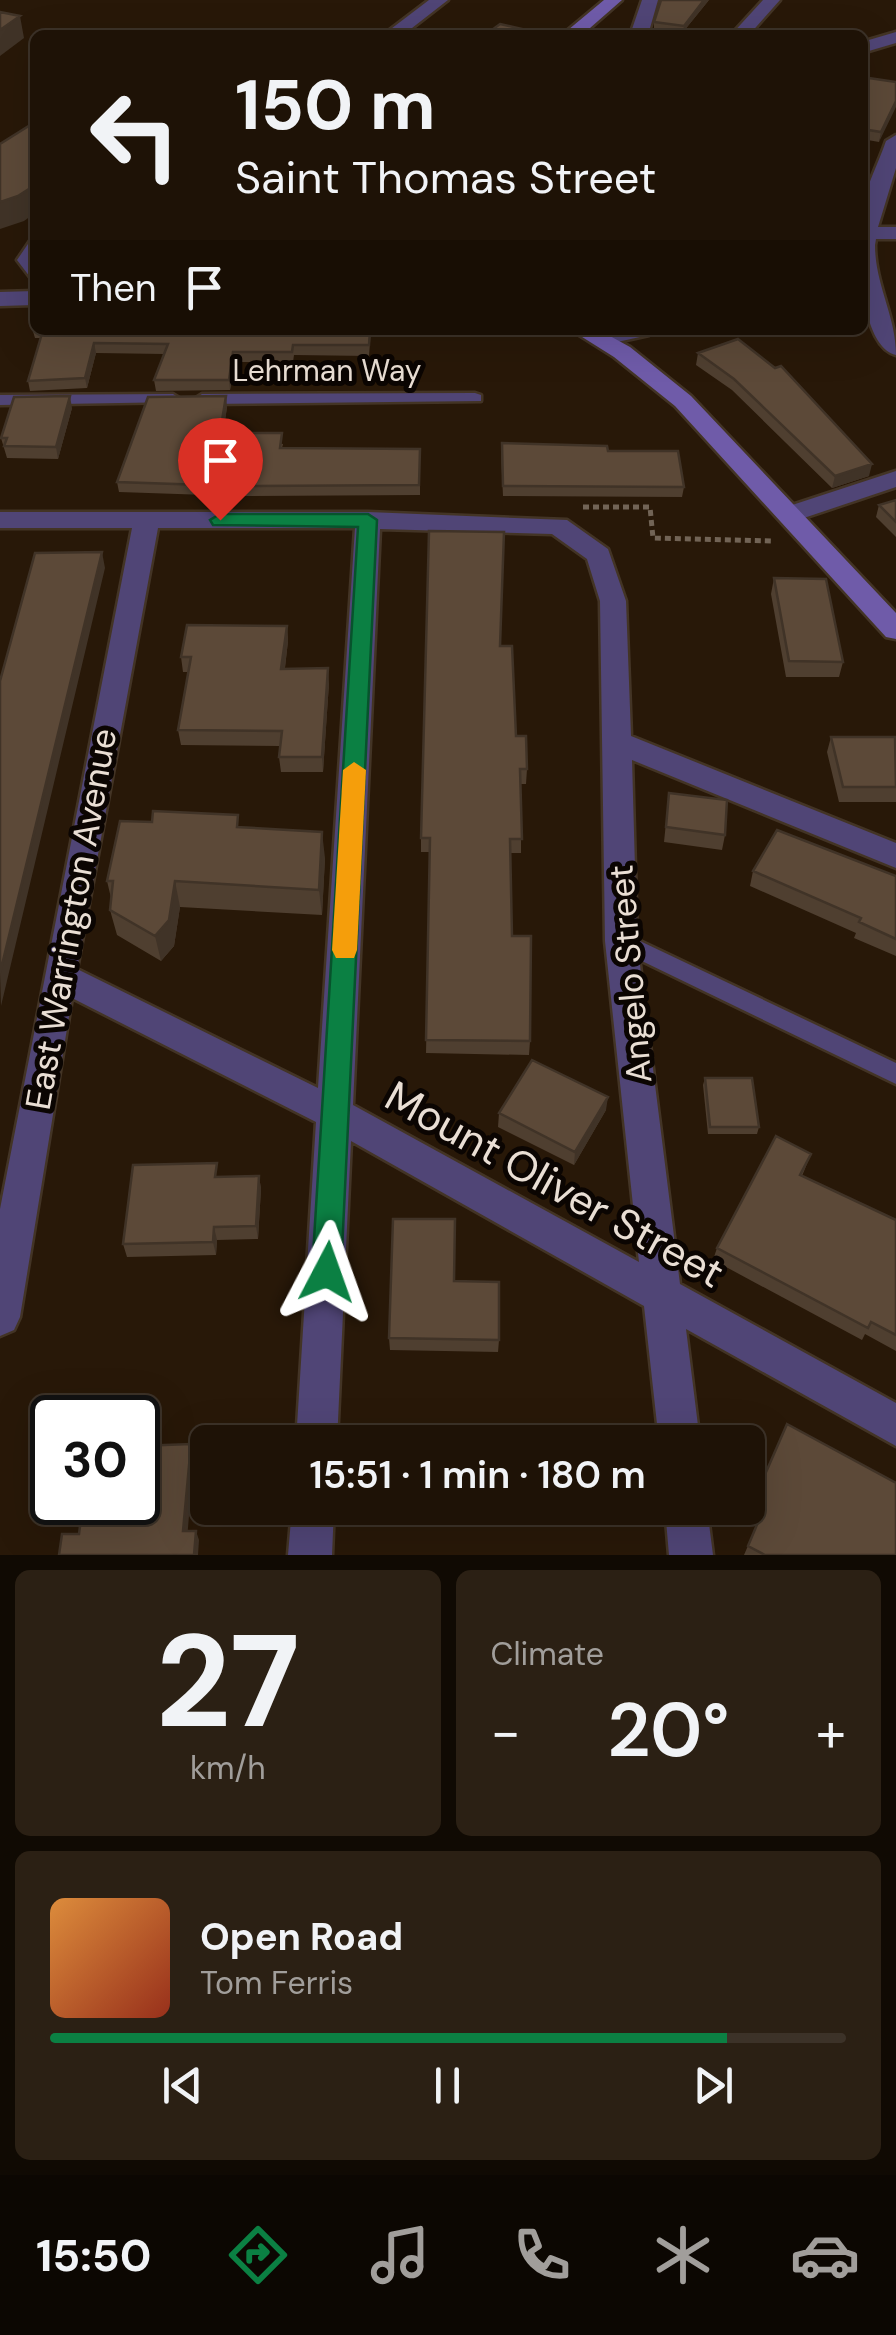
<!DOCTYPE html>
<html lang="en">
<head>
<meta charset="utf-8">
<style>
  :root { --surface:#1e1206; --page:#2b2014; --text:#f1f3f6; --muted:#a19e9b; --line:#3c3228; --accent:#0b8043 }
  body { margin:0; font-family:"DM Sans",sans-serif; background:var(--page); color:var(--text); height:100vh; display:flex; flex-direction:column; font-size:38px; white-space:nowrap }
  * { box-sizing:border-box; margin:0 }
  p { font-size:32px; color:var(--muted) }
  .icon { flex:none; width:55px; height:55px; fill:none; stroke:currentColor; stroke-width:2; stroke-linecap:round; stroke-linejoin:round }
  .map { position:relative; height:1555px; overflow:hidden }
  .details { display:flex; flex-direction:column; gap:15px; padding:15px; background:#100a03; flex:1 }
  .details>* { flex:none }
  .top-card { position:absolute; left:30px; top:30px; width:838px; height:305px; border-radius:15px; box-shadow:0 10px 40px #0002,0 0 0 2px var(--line); background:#1e1206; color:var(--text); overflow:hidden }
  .speed { position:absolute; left:30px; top:1395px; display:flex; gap:20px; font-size:50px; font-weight:700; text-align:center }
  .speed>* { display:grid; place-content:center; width:130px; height:130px; border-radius:50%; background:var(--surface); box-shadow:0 10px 40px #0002,0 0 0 2px var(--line); line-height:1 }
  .speed .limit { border:5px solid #111; border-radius:15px; background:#fff; color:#111 }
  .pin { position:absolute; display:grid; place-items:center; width:85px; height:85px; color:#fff; margin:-102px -42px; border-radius:50% 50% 50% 0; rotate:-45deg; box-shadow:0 0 10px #0007 }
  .pin .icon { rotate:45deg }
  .me { position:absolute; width:110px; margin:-55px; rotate:4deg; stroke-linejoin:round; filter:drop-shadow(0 0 8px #0008) }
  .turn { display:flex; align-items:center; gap:35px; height:210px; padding:0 40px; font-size:45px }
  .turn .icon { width:130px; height:130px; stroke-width:2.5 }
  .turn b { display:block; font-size:70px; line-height:85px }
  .then { display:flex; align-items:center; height:95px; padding:0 40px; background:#0003; gap:20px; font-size:38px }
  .big { font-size:75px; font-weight:600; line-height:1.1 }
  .details .widget { flex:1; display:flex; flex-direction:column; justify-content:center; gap:15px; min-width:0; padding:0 35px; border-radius:15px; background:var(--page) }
  .details .dial { align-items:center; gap:0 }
  .dial b { font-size:130px; line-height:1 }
  .song { display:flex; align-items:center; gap:30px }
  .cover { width:120px; height:120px; border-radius:15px; background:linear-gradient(135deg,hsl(30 70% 55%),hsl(10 70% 35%)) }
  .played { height:10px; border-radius:5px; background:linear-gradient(90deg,var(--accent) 85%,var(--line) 85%) }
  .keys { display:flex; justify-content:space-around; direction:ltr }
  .heat { display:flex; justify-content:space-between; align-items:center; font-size:55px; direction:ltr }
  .details .tiles { flex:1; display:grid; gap:15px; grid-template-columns:1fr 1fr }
  .widget:last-child { grid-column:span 2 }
  .trip { position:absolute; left:190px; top:1425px; width:575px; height:100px; border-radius:15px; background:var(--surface); box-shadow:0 10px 40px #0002,0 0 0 2px var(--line); font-weight:600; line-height:100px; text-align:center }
  .menu { display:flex; height:160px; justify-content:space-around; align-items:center; background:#0c0702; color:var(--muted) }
  .menu .icon { width:70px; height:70px }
  .menu .current { color:var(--accent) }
  .menu b { font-size:45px; color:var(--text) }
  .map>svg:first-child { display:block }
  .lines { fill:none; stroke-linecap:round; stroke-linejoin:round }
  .service-casing { stroke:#433425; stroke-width:5 }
  .minor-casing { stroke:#433425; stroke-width:5 }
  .secondary-casing { stroke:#433425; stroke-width:5 }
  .path { stroke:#726456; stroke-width:5; stroke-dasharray:6 4; stroke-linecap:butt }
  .service { fill:#504576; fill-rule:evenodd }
  .minor { fill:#504576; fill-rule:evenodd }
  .secondary { fill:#6f5ba9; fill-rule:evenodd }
  .wall { fill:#4f3f30 }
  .shaded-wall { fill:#403327 }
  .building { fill:#5c4938; stroke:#403327; stroke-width:2.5 }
  .route { fill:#0b8043; stroke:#07532c; stroke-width:2.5 }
  .slow { fill:#f59e0b }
  .labels { text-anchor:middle; stroke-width:10; stroke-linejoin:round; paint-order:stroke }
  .far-street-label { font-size:30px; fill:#e9ded4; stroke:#0b0502 }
  .street-label { font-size:35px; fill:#e9ded4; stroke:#0b0502 }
  .near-street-label { font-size:42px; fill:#e9ded4; stroke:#0b0502 }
</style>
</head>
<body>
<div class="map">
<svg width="896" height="1555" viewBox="0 0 896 1555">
  <rect width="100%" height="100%" fill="#281808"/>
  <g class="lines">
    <defs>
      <path id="service" d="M35,240V254L31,260L35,265V278L30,277L17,260L30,241Z
        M475,393L481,395V401L202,404L194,399L202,394Z
        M173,394L181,399L179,402L0,405V395Z
        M621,932L896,1063V1084L613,947L610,941L613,935Z"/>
      <path id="minor" d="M429,0H448L403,35H383Z
        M642,0H658L648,35H630Z
        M763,0H780L749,35H731Z
        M896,32V43L862,53V42Z
        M896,135V168L878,227H896V239H876L875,245C875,285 896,316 896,355C857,345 858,240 862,208C866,186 879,162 886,141Z
        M35,291V305L0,306V292Z
        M610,330H652L649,335L599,346L588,339L591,334Z
        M896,471V487L789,523L776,515L780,509Z
        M0,512H368L567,520L608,549L626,601L631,736L896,843V868L632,760L637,941L680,1284L896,1403V1446L686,1329L700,1442H659L644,1306L351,1141L337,1442H296L316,1122L72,998L20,1317L14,1330L0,1336V1209L132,528H0ZM158,528H355L318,1088L77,969ZM380,529L552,534L587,559L600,601L605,941L639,1262L353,1105Z
        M292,1508H334L332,1555H288Z
        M665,1508H707L713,1555H669Z"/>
      <path id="secondary" d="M604,0H622L582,35H562Z
        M571,330H599L630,347L691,396L896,613V639L886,637L675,406L614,357Z"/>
    </defs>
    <!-- service casing -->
    <use href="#service" class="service-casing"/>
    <!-- minor casing -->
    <use href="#minor" class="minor-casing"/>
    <!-- secondary casing -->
    <use href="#secondary" class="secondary-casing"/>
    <!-- path -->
    <path class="path" d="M583,507H650L653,538L773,541"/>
    <!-- service -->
    <use href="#service" class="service"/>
    <!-- minor -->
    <use href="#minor" class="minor"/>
    <!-- secondary -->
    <use href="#secondary" class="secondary"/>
  </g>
  <!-- wall -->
  <path class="wall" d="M709,0L683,32L654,29V22Z
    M862,77L896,82L879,142L862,139Z
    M35,320V330H371L369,356L294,355L293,362H235L230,390L156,391L154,380L164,354L96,353L87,388L30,391L28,381L41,338H35L32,328Z
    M698,353L775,368L869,476L832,488L732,390L696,365Z
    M227,407L223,433L283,444L282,448L420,449V495L236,496L119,492L117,482Z
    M72,408L58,459L7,458L1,438Z
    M608,451L684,487L682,497L503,496L501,454Z
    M896,500V537L876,517L879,505Z
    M774,578L843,662L839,677H786L771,594Z
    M287,626L288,641L285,668L329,683L323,772H281L279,757L280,746L181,745L178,730L188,672H183L181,657Z
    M516,736L527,769L526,784H521V853H510L512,936L530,1041L529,1055L426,1053L430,852H421V838Z
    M831,737L896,739V802H839L827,752Z
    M669,793L725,835L722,850L664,842Z
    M240,827L325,858L322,915L180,907L174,946L161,961L117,935L110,910L111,898L107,881Z
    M753,871L896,876V956L854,938L856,933L750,886Z
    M705,1078L759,1127L757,1134H708L703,1085Z
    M606,1110L574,1165L498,1127L499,1113Z
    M811,1154L802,1176L896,1220V1351L865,1334L862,1340L713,1260L717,1248Z
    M259,1176L261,1189L258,1239L217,1240L216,1255L127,1257L123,1244L219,1177Z
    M454,1281L499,1340L498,1352L390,1350L389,1338Z
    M787,1424L896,1555H744L760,1518L749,1512Z"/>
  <!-- shaded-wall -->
  <path class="shaded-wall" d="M704,0H709L683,32L684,26Z
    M20,16L24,38L0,56V30Z
    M896,101V107L879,142L881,132Z
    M35,185V213L24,221L0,229V202Z
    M94,343L96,353L87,388L85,378Z
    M233,352L235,362L230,390L229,380Z
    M70,396L72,408L58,459L56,447Z
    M226,396L227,407L222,444L220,433Z
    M872,464L869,476L832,488L835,476Z
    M102,552L105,568L1,1006L0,973Z
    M287,626L288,641L283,684L281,669Z
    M328,668L329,683L323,772L322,757Z
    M322,832L325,858L322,915L319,890Z
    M175,881L180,907L174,946L161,961L155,936Z
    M608,1097L606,1110L574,1165L575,1152Z
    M259,1176L261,1189L258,1239L256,1226Z
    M214,1227L217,1240L216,1255L213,1242Z
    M191,1444L194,1455L187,1540L183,1531Z
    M196,1531L199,1540L198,1555H194Z"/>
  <!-- building -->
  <path class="building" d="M661,0H704L684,26L654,22Z
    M0,12L20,16L0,30Z
    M500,24L548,35H485Z
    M862,77L896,82V101L881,132L862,129Z
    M35,122V185L18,196L0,202V144Z
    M43,330H370L369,345H293L292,352H233L229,380H154L168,344L94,343L85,378L28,381Z
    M738,339L775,368L781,366L872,464L835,476L734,379L698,353Z
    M70,396L56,447L4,446L7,438H1L14,397Z
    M226,396L220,433H282L280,448L420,449L419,485L235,486L117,482L148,397Z
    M502,443L607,446L608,451H678L684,487L503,486Z
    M896,500V522L879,505Z
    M429,531L504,532L500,646H512L516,736H526L527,769H520L522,839H510L512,936H531L530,1041L426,1040L430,838H421Z
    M102,552L0,973V681L35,553Z
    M774,578L826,579L843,662L789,661Z
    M187,625L287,626L281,669L328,668L322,757H279L282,731L178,730L191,657H181Z
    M831,737H895L896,787H843Z
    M669,793L727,800L725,835L666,827Z
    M153,811L238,815L237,827L322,832L319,890L175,881L169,920L155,936L110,910L113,881H107L120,821L152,822Z
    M777,830L896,876V939L859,922L861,918L753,871Z
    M532,1060L608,1097L575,1152L499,1113Z
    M705,1078H752L759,1127H710Z
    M776,1136L811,1154L800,1175L896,1220V1335L871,1322L868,1328L717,1248Z
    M217,1163L215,1177L259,1176L256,1226L214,1227L213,1242L123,1244L133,1165Z
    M393,1219H455L454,1281L499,1282V1340L389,1338Z
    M787,1424L896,1483V1555H765L748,1546L764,1508L753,1502Z
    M191,1444L183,1531H196L194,1555H59L62,1534H79L83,1502H138V1446Z"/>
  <!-- route -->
  <path class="route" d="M220,514H368L377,520L341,1272L337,1282L327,1286L316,1282L312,1272L358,527L213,525L210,520Z"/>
  <!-- slow -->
  <path class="slow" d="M354,762L366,770L357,950L354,958H336L332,950L343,770Z"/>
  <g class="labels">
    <!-- far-street labels -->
    <g class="far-street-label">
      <text x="327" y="381">Lehrman Way</text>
    </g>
    <!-- street labels -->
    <g class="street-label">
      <text transform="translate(71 919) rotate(-80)" y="12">East Warrington Avenue</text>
      <text transform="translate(630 974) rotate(-95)" y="12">Angelo Street</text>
    </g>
    <!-- near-street labels -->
    <g class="near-street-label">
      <text transform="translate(555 1184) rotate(29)" y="15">Mount Oliver Street</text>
    </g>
  </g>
</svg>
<div class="speed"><div class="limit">30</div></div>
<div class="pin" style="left:220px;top:520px;background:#d93025"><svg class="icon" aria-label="arrive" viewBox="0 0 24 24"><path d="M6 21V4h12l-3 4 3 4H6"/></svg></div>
<svg class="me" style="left:327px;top:1272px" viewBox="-20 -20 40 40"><path d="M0-17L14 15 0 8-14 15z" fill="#0b8043" stroke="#fff" stroke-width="4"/></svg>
<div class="trip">15:51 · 1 min · 180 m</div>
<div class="top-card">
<div class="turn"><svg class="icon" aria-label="left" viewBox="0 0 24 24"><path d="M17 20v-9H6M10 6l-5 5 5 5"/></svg><div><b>150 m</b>Saint Thomas Street</div></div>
<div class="then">Then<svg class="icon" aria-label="arrive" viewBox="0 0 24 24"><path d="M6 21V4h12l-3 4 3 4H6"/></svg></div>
</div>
</div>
<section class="details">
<div class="tiles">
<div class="widget dial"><b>27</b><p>km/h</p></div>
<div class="widget"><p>Climate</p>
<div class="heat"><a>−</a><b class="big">20°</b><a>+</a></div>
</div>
<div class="widget">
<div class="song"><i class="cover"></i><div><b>Open Road</b><p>Tom Ferris</p></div></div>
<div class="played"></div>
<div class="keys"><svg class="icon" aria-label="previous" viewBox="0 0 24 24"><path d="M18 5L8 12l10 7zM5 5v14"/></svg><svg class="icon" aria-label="pause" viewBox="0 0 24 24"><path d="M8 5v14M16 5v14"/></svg><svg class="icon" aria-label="next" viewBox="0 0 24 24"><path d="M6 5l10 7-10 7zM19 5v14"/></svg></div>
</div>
</div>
</section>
<nav class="menu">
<b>15:50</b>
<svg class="icon current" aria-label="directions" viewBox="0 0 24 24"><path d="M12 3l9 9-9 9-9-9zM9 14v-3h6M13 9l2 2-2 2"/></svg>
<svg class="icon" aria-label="music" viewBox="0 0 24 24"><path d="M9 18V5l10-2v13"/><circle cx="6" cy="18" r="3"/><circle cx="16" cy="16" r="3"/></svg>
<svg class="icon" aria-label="phone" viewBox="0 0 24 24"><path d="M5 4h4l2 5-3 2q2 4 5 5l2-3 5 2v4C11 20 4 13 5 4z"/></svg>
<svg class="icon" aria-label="climate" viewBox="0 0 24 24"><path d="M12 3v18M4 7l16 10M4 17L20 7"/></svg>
<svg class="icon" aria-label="car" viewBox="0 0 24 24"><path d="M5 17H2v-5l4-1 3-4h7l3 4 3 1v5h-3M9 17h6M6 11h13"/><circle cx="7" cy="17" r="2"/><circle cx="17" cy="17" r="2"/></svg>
</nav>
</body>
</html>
